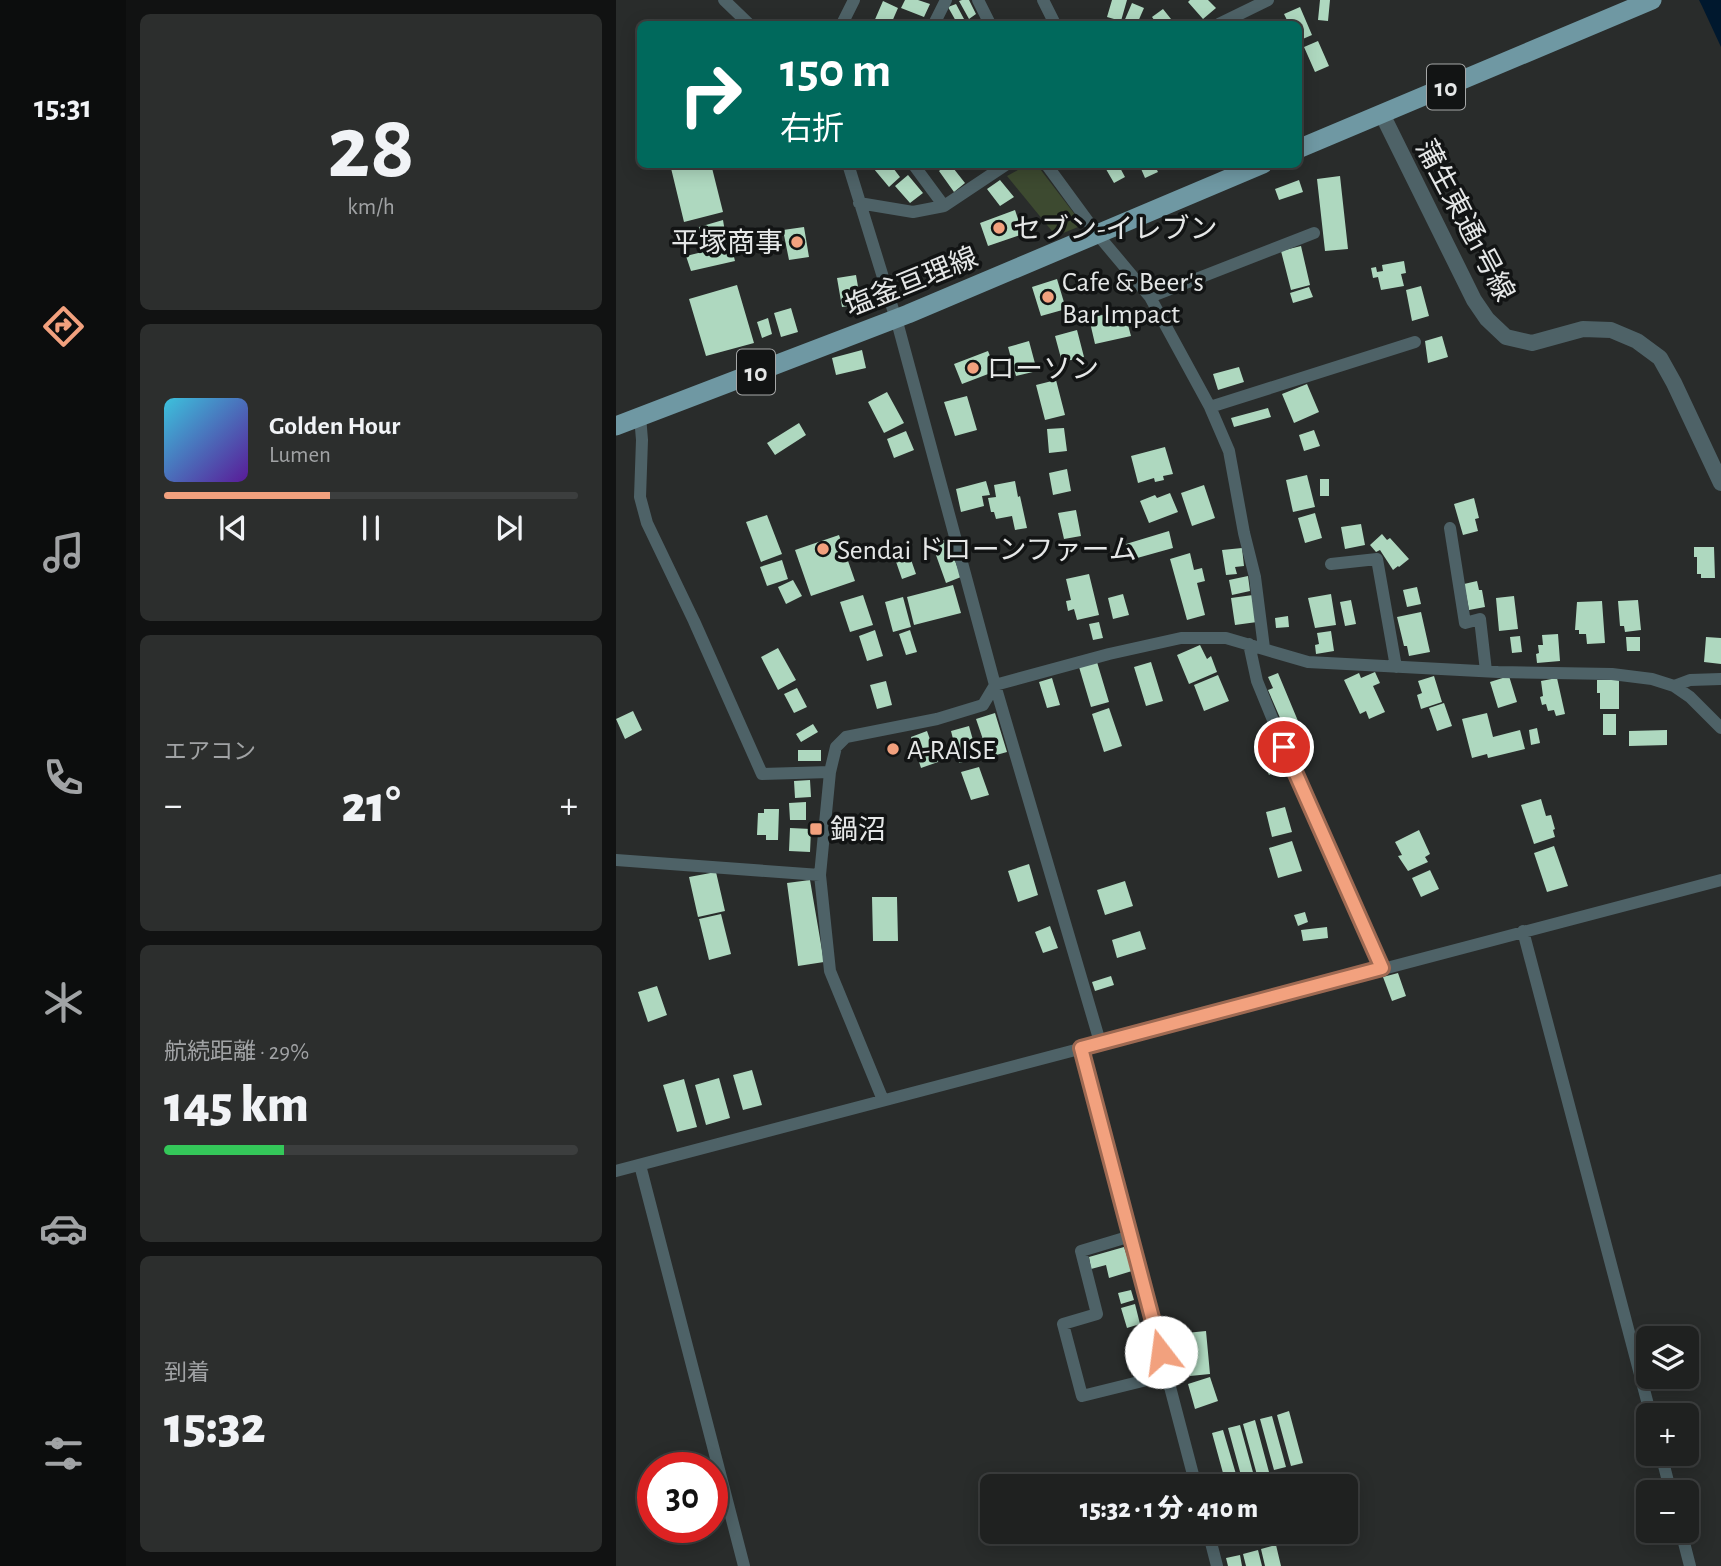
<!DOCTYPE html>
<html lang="ja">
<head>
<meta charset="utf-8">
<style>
  :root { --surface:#1f2120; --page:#2c2e2d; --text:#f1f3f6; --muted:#a1a3a5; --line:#3c3e3e; --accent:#f2a17e }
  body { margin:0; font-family:"Alegreya Sans","Noto Sans JP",sans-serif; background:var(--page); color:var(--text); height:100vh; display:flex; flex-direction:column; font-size:26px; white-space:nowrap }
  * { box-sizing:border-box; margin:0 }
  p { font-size:23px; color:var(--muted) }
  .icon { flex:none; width:38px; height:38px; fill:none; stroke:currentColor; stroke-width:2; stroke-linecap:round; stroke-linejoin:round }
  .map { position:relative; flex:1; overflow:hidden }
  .drawer { display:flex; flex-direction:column; gap:14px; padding:14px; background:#111212; width:490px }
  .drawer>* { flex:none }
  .hud { position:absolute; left:21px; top:21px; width:665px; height:147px; border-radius:10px; box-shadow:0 4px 18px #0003,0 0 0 2px var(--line); background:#00695c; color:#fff; overflow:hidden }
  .tools { position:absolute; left:1020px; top:1326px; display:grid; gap:14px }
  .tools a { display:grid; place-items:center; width:63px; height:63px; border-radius:10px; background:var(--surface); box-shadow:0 4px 18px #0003,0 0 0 2px var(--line); font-size:35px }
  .speed { position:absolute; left:21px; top:1452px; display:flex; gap:14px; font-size:35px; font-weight:700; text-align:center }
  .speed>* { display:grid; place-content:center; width:91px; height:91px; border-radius:50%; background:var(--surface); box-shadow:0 4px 18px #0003,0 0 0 2px var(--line); line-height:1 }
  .speed .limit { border:10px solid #d22; background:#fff; color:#111 }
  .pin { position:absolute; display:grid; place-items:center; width:60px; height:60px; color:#fff; margin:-30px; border:4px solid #fff; border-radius:50%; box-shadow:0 2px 7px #0007 }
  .me { position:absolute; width:77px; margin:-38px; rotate:345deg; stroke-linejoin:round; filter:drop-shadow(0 0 5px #0008) }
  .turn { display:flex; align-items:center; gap:24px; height:147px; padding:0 28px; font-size:32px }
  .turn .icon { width:91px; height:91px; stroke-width:2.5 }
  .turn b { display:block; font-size:49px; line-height:60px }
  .big { font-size:52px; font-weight:800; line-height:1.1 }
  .drawer .widget { flex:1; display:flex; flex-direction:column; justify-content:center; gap:10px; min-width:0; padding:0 24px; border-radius:10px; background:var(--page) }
  .drawer .dial { align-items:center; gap:0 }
  .dial b { font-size:91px; line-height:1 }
  .song { display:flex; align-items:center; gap:21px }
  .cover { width:84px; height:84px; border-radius:10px; background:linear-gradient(135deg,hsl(190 70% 55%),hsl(270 70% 35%)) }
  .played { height:7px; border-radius:4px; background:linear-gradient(90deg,var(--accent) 40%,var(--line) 40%) }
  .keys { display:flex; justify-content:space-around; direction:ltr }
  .heat { display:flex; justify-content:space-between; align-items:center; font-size:38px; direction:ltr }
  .charge { height:10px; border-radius:5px; background:linear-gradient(90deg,#34c759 29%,var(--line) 0) }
  .trip { position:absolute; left:364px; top:1474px; width:378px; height:70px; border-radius:10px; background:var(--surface); box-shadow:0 4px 18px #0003,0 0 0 2px var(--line); font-weight:800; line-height:70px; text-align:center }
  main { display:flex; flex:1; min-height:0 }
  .tab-bar { display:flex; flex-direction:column; width:126px; justify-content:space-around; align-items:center; background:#0c0d0d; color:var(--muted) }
  .tab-bar .icon { width:49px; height:49px }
  .tab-bar .current { color:var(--accent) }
  .tab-bar b { font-size:32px; color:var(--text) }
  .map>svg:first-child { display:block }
  .green { fill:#3d4a30 }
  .water { fill:#00182e }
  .building { fill:#aed8bf }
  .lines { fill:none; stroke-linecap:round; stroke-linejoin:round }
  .minor { stroke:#4e6267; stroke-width:12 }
  .tertiary { stroke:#4e6267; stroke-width:16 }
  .primary { stroke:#6f98a3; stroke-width:19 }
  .route-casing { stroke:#9d6952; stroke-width:18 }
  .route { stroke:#f2a17e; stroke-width:12 }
  .poi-dot { fill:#f2a17e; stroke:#121414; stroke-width:2.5 }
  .labels { text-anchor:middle; stroke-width:7; stroke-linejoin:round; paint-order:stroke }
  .shield { fill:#121414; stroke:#a6a8a8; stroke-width:2 }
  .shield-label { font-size:26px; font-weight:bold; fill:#e5e7e7 }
  .street-label { font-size:28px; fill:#e5e7e7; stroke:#121414 }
  .poi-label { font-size:28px; fill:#e5e7e7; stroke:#121414; text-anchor:start }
</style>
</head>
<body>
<main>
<nav class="tab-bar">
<b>15:31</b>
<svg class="icon current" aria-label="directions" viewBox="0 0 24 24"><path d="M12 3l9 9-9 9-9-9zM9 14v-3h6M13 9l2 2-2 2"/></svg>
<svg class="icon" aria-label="music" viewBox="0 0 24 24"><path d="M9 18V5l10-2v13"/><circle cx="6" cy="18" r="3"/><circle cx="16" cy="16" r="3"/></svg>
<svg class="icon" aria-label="phone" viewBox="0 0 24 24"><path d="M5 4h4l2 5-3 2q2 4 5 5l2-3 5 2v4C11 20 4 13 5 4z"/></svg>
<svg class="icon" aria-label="climate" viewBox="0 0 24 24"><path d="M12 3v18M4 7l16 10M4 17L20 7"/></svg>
<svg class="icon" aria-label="car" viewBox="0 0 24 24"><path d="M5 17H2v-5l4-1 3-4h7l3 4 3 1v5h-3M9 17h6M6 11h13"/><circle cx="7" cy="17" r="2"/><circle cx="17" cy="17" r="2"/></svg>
<svg class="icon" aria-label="filters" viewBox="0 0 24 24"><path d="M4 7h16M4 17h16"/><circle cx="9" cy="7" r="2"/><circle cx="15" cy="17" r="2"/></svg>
</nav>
<section class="drawer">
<div class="widget dial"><b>28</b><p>km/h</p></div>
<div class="widget">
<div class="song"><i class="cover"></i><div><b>Golden Hour</b><p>Lumen</p></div></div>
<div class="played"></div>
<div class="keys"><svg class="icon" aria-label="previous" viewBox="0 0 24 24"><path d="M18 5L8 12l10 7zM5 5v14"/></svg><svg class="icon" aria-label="pause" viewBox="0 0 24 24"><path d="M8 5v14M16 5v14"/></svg><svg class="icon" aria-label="next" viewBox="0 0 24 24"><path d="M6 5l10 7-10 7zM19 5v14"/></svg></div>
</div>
<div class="widget"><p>エアコン</p>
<div class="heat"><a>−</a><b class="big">21°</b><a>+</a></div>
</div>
<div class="widget"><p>航続距離 · 29%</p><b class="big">145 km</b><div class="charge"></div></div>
<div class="widget"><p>到着</p><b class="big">15:32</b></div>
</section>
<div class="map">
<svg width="1105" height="1566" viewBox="0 0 1105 1566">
  <rect width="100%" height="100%" fill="#292c2b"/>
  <!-- green -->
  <path class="green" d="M411,165H421L467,225L440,236L391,176Z"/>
  <!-- water -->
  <path class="water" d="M1083,0H1105V47L1086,6Z"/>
  <!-- building -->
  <path class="building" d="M289,0H302L314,4L308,17L285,8Z
    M346,0H353L360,14L353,19L343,1Z
    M496,0H511L505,21L491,17Z
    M574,0H592L600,8L587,19L572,2Z
    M704,0H714L712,21L702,20Z
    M267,1L282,8L275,24H257Z
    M516,3L528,8L521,24H507Z
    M340,4L348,19L341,23L332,7Z
    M684,7L696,35L682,41V24H673L668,14Z
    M547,9L559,24H541L536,17Z
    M702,41L713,66L699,72L688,47Z
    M54,164H95L107,212L68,222Z
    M263,164H274L284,177L273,187L258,169Z
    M331,164H334L349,183L338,192L323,171Z
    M487,164H502L509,177L498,183Z
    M523,164H538L542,172L529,178Z
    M292,175L307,193L294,203L279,186Z
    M724,176L732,249L709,251L701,179Z
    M384,180L398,197L384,206L371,189Z
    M683,180L687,192L663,200L659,189Z
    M399,210L407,234L372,246L364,223Z
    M107,220L109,232L86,239L83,227Z
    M188,227L193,257L173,260L167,230Z
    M115,245L119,261L75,271L70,256Z
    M685,246L694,285L675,290L665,251Z
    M788,261L790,273L785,274L788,286L765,290L762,277L757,278L755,268L760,267L761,272L767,271L766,265Z
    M240,275L245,304L226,307L221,278Z
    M441,279L450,309L425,316L416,287Z
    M121,285L138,343L90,356L73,299Z
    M805,286L813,316L796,321L790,290Z
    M693,287L697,297L677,303L674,293Z
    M175,308L182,332L165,337L158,313Z
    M508,310L515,336L479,344L473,318Z
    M152,318L156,334L146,338L141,322Z
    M461,330L468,357L446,362L439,336Z
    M826,336L832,357L812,363L809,341Z
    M413,341L421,371L400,376L392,347Z
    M246,350L250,368L220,375L216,358Z
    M372,351L380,371L346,384L338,364Z
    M623,367L628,382L602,390L597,374Z
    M440,380L449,415L429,420L420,385Z
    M691,384L703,412L678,423L666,394Z
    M271,392L288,423L268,433L252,402Z
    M351,396L361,430L339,436L328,402Z
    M652,408L655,417L618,427L615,418Z
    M183,423L190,435L159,455L151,443Z
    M448,428L451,451L433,453L431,429Z
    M698,430L704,446L688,451L683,435Z
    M290,431L298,450L278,458L271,439Z
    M549,447L557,474L547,476L548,480L539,482L538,478L522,483L515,456Z
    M451,469L455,491L437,495L433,473Z
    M691,475L699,507L677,512L670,480Z
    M704,479H713V496H704Z
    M370,481L374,495L366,496L368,506L345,512L340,489Z
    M399,481L402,497L404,496L411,528L399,530L396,516L380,519L378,512H375L372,498L380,497L378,485Z
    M588,485L599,518L576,526L565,493Z
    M554,493L562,512L533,523L524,501L539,495L541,498Z
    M858,498L863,518L859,519L862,531L847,535L838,504Z
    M460,510L465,536L448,539L442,513Z
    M699,513L706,538L689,543L682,518Z
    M151,515L166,554L145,562L130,522Z
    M745,524L749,545L729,549L725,527Z
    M553,531L557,548L514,560L510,544Z
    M766,534L771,540L774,538L793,559L783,567L782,566L777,570L764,550L760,552L754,545Z
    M223,535L239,581L195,596L179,550Z
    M331,539L345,577L330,583L316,544Z
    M1078,547H1098L1099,578H1085V574H1081V557H1078Z
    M626,548L628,566L619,567L621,574L610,575L606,550Z
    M292,551L300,574L286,579L278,556Z
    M574,553L578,570L586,568L589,581L581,583L589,615L571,620L554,559Z
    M166,560L172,579L151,586L144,567Z
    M473,574L483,615L461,620L458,609L452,611L450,601L455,600L450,579Z
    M632,576L634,591L616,595L613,580Z
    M177,580L186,596L170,604L162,587Z
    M861,581L863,590H866L869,607L853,610L848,584Z
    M337,585L345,613L298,625L291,597Z
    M801,587L805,604L791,607L787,590Z
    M507,594L513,615L497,619L492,598Z
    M715,594L720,625L699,628L692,598Z
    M247,595L257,625L234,632L224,602Z
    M637,595L641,622L619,625L615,598Z
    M898,596L902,629L883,631L880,598Z
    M287,597L295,627L277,632L269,602Z
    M735,600L740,624L729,626L724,602Z
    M1022,600L1025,630L1009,632L1008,626H1004L1002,601Z
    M986,601L989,643L971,644L970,634H963V630H959L961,602Z
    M805,612L814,652L793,656L791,646H788L781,617Z
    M672,616L673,627L660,628L659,618Z
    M483,622L487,638L477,640L473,624Z
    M259,630L267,656L251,661L243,636Z
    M294,630L301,652L290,655L283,634Z
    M715,631L718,651L700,654L699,645L703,644L701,633Z
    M942,634L944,661L921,663L920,654L923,653L922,645H927L926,635Z
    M904,636L906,652L896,653L894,637Z
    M1010,637H1024V651H1011Z
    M1090,637L1105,638V664L1088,662Z
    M584,645L591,659L595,656L601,672L573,684L561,655Z
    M162,648L180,680L162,690L145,657Z
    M481,662L493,702L475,707L463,667Z
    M535,662L547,701L530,706L518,667Z
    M759,672L764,683L757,686L769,712L753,719L750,711L744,714L728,680L743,673L745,678Z
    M662,673L682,721L668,727L652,690L657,688L652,677Z
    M602,675L613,701L588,711L578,685Z
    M818,676L826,702L805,709L801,695L806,693L802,681Z
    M893,676L901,702L882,708L874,682Z
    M436,678L444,705L431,708L423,682Z
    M941,678L949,714L940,716L938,710L932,711L930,704L926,705L924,697L927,696L925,681Z
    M981,680H1003V709H984V693H981Z
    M270,681L276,705L261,709L254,685Z
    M181,688L191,707L178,713L168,694Z
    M828,703L836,726L821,731L813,708Z
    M493,708L506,746L488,752L476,714Z
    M17,711L26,730L9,739L0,719Z
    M379,713L391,752L373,757L360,719Z
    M871,713L877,737L904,730L909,749L872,758L871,754L856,758L846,719Z
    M987,714H1000V735H987Z
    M197,724L202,732L185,742L180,734Z
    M353,726L362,758L343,763L335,731Z
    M921,728L924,743L915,745L913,730Z
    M1051,730V745L1013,746V731Z
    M311,731L322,762L305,768L295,737Z
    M657,739L670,767L653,775L640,747Z
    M182,750H205V761H182Z
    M363,767L373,795L355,800L345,772Z
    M194,780L195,797L179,798L178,781Z
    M925,799L930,816L935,815L939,829L937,830L939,837L918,844L905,805Z
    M190,802V820H174L173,803Z
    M669,807L676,832L656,837L650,812Z
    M148,809H163L162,840H150V835H141L142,813H148Z
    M174,828L195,829L194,852L173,851Z
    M803,830L814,854L809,857L812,862L792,871L782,856L786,855L779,842Z
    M676,841L686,871L662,878L653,848Z
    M938,846L952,886L931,892L918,853Z
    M413,864L422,895L402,902L392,871Z
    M814,870L823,889L805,897L796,878Z
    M100,872L109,911L82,917L73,877Z
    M194,880L208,962L182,966L171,883Z
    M509,881L517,906L489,915L481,890Z
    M256,897H281L282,941H257Z
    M689,912L692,922L682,926L678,915Z
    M105,914L115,954L93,960L83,919Z
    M434,926L442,948L427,953L419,932Z
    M711,927L712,938L687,941L685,930Z
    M524,931L530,949L501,958L496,940Z
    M782,973L790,996L776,1001L767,977Z
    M495,976L498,985L479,991L476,982Z
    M41,986L51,1015L32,1022L22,992Z
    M136,1070L146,1105L127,1110L117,1075Z
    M103,1078L114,1118L90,1125L79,1085Z
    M68,1079L81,1127L61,1132L47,1085Z
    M508,1247L516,1271L493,1278L490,1265L475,1269L473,1257Z
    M515,1290L518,1300L505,1304L502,1293Z
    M519,1304L524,1324L511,1328L505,1308Z
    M590,1331L594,1374L574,1376L570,1333Z
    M527,1335L533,1359L518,1363L512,1338Z
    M594,1377L602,1401L579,1409L572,1384Z
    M673,1411L687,1463L675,1466L661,1415Z
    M656,1416L670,1467L658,1470L644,1419Z
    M639,1420L653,1472L641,1475L627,1424Z
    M624,1425L638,1476L626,1479L612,1428Z
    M607,1430L622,1481L610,1484L596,1433Z
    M622,1531H635L638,1543L626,1546Z
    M660,1545L665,1566H649L645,1549Z
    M642,1550L646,1566H630L627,1554Z
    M624,1555L626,1566H612L610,1558Z"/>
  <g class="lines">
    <!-- minor -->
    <path class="minor" d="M108,0L133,24
      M362,0L374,24
      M427,0L439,24
      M226,24L238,0
      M318,24L330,0
      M603,24L652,0
      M232,164L283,329L379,685L367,705L321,719L230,737L220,747L214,772L204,875L214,971L267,1100
      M297,164L328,206
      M430,164L482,235L534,297L594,407L613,451L628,533L639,577L648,648
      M243,203L297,212L328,206L391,164
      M534,297L698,233
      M594,407L799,342
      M24,416L26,440L24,497L31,523L78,621L146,774L214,772
      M834,528L849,623L864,619L870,671
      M715,564L761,559L780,667
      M633,644L641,681L686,791L766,968
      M1058,686L1074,680L1105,679
      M0,860L204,875
      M907,931L1035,1416
      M484,1042L379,685L493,654L565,638H610L692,662L882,672L996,674L1036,679L1058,686L1074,697L1105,728
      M465,1048L580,1486
      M24,1165L128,1566
      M0,1171L1105,880
      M515,1236L465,1251L481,1314L447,1324L466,1396L551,1375
      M1045,1454L1055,1493
      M592,1531L601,1566
      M1065,1531L1074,1566"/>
    <!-- tertiary -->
    <path class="tertiary" d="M766,114L858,300L871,319L890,337L916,343L967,329L995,330L1021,341L1044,358L1058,383L1105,483"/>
    <!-- primary -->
    <path class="primary" d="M682,149L1036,0
      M0,426L292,314L647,164"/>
  </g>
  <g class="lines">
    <defs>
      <path id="route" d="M545,1352L465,1048L766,968L668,747"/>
    </defs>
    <!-- route casing -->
    <use href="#route" class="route-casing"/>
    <!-- route -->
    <use href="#route" class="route"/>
  </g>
  <!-- markers -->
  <g class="poi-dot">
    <circle cx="383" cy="228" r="7"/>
    <circle cx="181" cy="242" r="7"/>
    <circle cx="432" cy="297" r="7"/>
    <circle cx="357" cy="368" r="7"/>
    <circle cx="207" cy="549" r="7"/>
    <circle cx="277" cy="749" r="7"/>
    <rect x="193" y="822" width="14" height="14" rx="3.5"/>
  </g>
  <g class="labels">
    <!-- shield labels -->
    <g class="shield">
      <rect x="811" y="64.5" width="38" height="45" rx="5"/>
      <rect x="121" y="349.5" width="38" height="45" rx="5"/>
    </g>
    <g class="shield-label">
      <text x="830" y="96">10</text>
      <text x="140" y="381">10</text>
    </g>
    <!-- street labels -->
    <g class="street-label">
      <text transform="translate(850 220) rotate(62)" y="10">蒲生東通1号線</text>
      <text transform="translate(295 281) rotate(-22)" y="10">塩釜亘理線</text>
    </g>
    <!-- poi labels -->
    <g class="poi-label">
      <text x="397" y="238">セブン-イレブン</text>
      <text x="167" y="252" text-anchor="end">平塚商事</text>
      <text x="446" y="291">Cafe &amp; Beer's<tspan x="446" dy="32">Bar Impact</tspan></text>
      <text x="371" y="378">ローソン</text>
      <text x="221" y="559">Sendai ドローンファーム</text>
      <text x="291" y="759">A-RAISE</text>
      <text x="214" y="839">鍋沼</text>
    </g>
  </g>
</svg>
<div class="tools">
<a><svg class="icon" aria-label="layers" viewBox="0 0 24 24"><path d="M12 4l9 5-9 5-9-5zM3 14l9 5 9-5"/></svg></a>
<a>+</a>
<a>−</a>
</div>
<div class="speed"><div class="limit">30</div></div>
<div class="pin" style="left:668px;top:747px;background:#d93025"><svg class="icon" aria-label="arrive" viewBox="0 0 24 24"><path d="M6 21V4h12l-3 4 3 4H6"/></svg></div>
<svg class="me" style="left:545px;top:1352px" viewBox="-20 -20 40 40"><circle r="19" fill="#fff"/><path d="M0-13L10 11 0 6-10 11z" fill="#f2a17e"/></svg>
<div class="trip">15:32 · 1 分 · 410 m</div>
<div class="hud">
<div class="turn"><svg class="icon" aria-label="right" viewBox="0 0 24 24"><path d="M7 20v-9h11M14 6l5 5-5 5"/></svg><div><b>150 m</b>右折</div></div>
</div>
</div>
</main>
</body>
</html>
